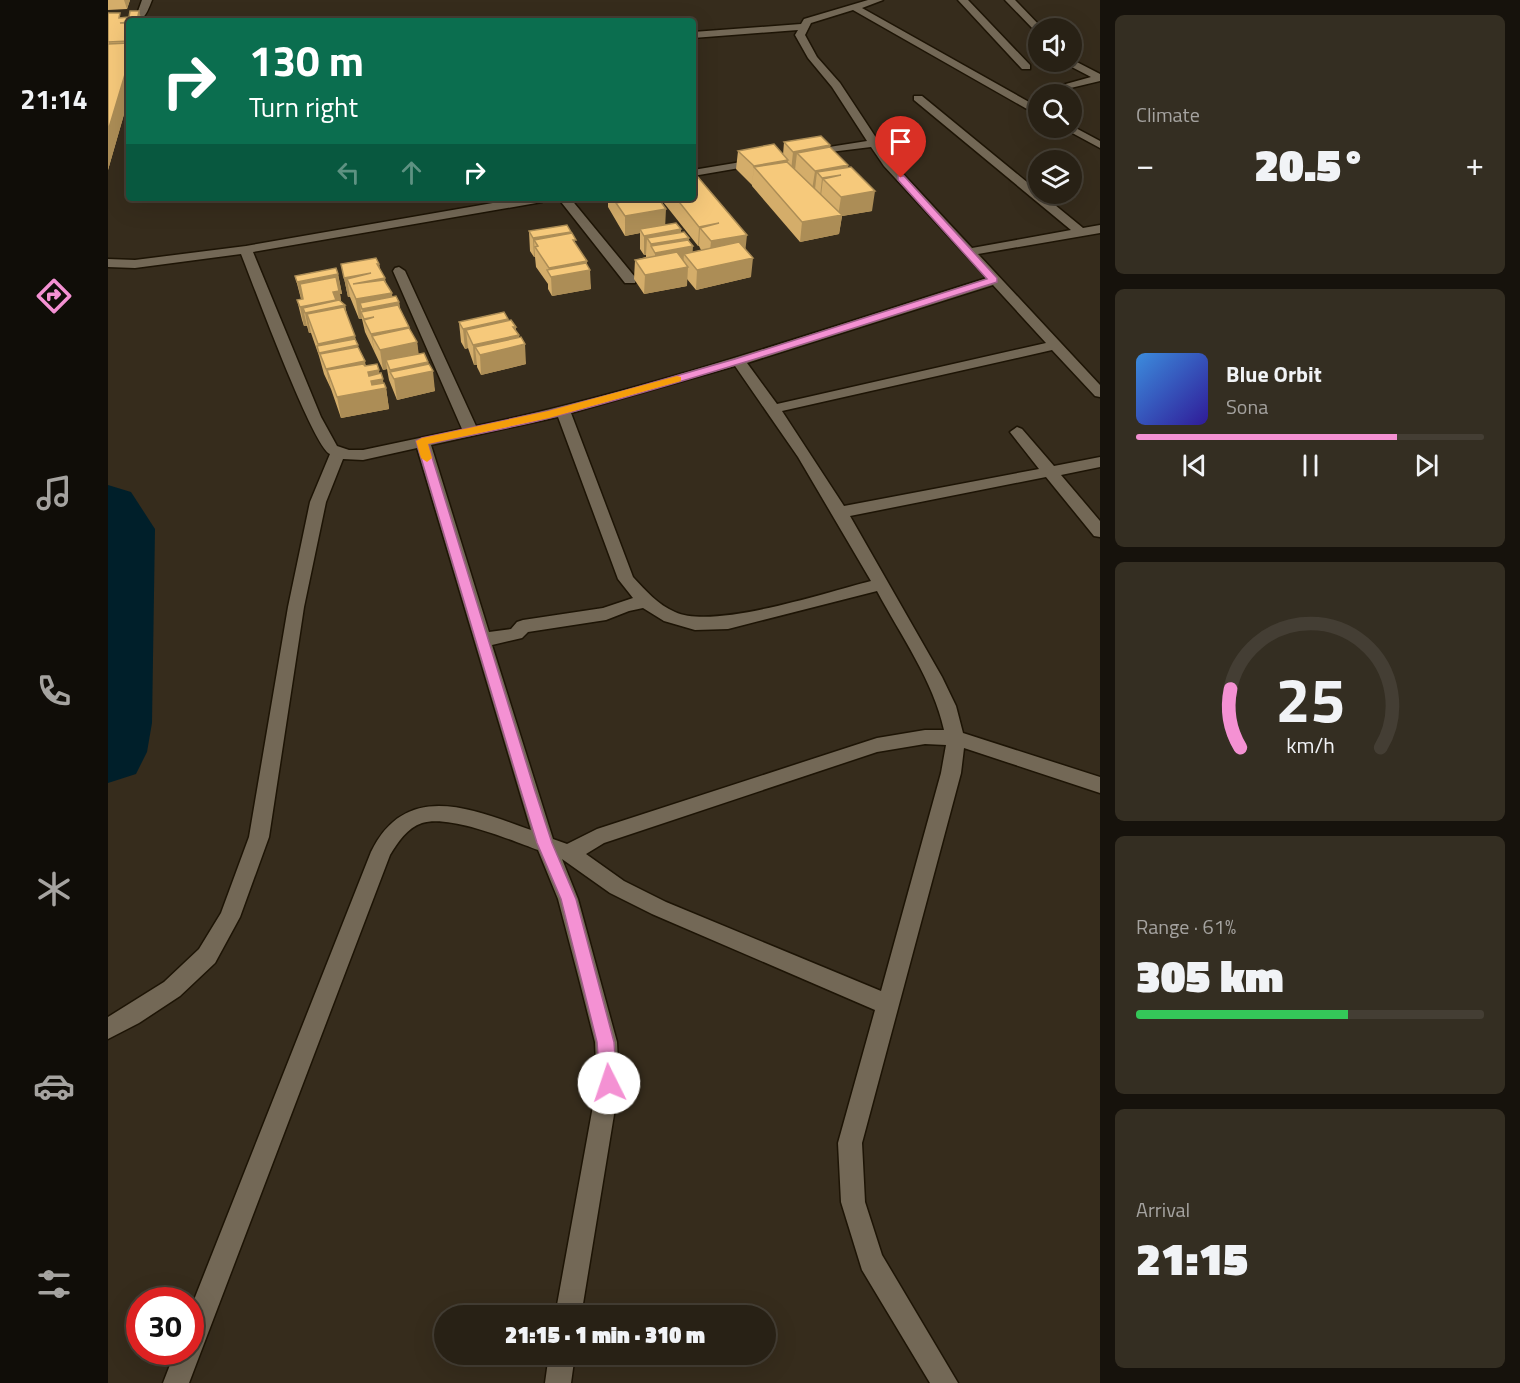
<!DOCTYPE html>
<html lang="en">
<head>
<meta charset="utf-8">
<style>
  :root { --surface:#282115; --page:#342e22; --text:#f1f3f6; --muted:#a5a3a0; --line:#443e34; --accent:#f491d3 }
  body { margin:0; font-family:"Titillium Web",sans-serif; background:var(--page); color:var(--text); height:100vh; display:flex; flex-direction:column; font-size:22px; white-space:nowrap }
  * { box-sizing:border-box; margin:0 }
  p { font-size:20px; color:var(--muted) }
  .icon { flex:none; width:33px; height:33px; fill:none; stroke:currentColor; stroke-width:2; stroke-linecap:round; stroke-linejoin:round }
  .map { position:relative; flex:1; overflow:hidden }
  .side { display:flex; flex-direction:column; gap:15px; padding:15px; background:#16120c; width:420px }
  .side>* { flex:none }
  .hud { position:absolute; left:18px; top:18px; width:570px; height:183px; border-radius:6px; box-shadow:0 6px 24px #0002,0 0 0 2px var(--line); background:#0b6e4f; color:#fff; overflow:hidden }
  .fabs { position:absolute; left:920px; top:18px; display:grid; gap:12px }
  .fabs a { display:grid; place-items:center; width:54px; height:54px; border-radius:50%; background:var(--surface); box-shadow:0 6px 24px #0002,0 0 0 2px var(--line); font-size:30px }
  .speed { position:absolute; left:18px; top:1287px; display:flex; gap:12px; font-size:30px; font-weight:700; text-align:center }
  .speed>* { display:grid; place-content:center; width:78px; height:78px; border-radius:50%; background:var(--surface); box-shadow:0 6px 24px #0002,0 0 0 2px var(--line); line-height:1 }
  .speed .limit { border:9px solid #d22; background:#fff; color:#111 }
  .pin { position:absolute; display:grid; place-items:center; width:51px; height:51px; color:#fff; margin:-62px -26px; border-radius:50% 50% 50% 0; rotate:-45deg; box-shadow:0 0 6px #0007 }
  .pin .icon { rotate:45deg }
  .me { position:absolute; width:66px; margin:-33px; rotate:356deg; stroke-linejoin:round; filter:drop-shadow(0 0 4px #0008) }
  .turn { display:flex; align-items:center; gap:21px; height:126px; padding:0 24px; font-size:27px }
  .turn .icon { width:78px; height:78px; stroke-width:2.5 }
  .turn b { display:block; font-size:42px; line-height:51px }
  .lanes { display:flex; align-items:center; height:57px; padding:0 24px; background:#0003; justify-content:center; gap:30px; direction:ltr }
  .lanes .off { opacity:.35 }
  .big { font-size:45px; font-weight:800; line-height:1.1 }
  .side .card { flex:1; display:flex; flex-direction:column; justify-content:center; gap:9px; min-width:0; padding:0 21px; border-radius:9px; background:var(--page) }
  .side .dial { align-items:center; gap:0 }
  .dial svg { height:156px; overflow:visible; fill:none; stroke:var(--line); stroke-width:7; stroke-linecap:round; text-anchor:middle }
  .dial text { fill:var(--text); stroke:none }
  .song { display:flex; align-items:center; gap:18px }
  .cover { width:72px; height:72px; border-radius:9px; background:linear-gradient(135deg,hsl(210 70% 55%),hsl(250 70% 35%)) }
  .played { height:6px; border-radius:3px; background:linear-gradient(90deg,var(--accent) 75%,var(--line) 75%) }
  .keys { display:flex; justify-content:space-around; direction:ltr }
  .heat { display:flex; justify-content:space-between; align-items:center; font-size:33px; direction:ltr }
  .charge { height:9px; border-radius:4px; background:linear-gradient(90deg,#34c759 61%,var(--line) 0) }
  .trip { position:absolute; left:326px; top:1305px; width:342px; height:60px; border-radius:30px; background:var(--surface); box-shadow:0 6px 24px #0002,0 0 0 2px var(--line); font-weight:800; line-height:60px; text-align:center }
  main { display:flex; flex:1; min-height:0 }
  .tabs { display:flex; flex-direction:column; width:108px; justify-content:space-around; align-items:center; background:#100d08; color:var(--muted) }
  .tabs .icon { width:42px; height:42px }
  .tabs .selected { color:var(--accent) }
  .tabs b { font-size:27px; color:var(--text) }
  .map>svg:first-child { display:block }
  .lines { fill:none; stroke-linecap:round; stroke-linejoin:round }
  .river { fill:#001f2a; fill-rule:evenodd }
  .minor-casing { stroke:#1d1405; stroke-width:3 }
  .minor { fill:#736856; fill-rule:evenodd }
  .wall { fill:#d4ad6a }
  .shaded-wall { fill:#ac8d56 }
  .building { fill:#f6c97b; stroke:#ac8d56; stroke-width:1.5 }
  .route { fill:#f491d3; stroke:#9f5e89; stroke-width:1.5 }
  .slow { fill:#f59e0b }
</style>
</head>
<body>
<main>
<nav class="tabs">
<b>21:14</b>
<svg class="icon selected" aria-label="directions" viewBox="0 0 24 24"><path d="M12 3l9 9-9 9-9-9zM9 14v-3h6M13 9l2 2-2 2"/></svg>
<svg class="icon" aria-label="music" viewBox="0 0 24 24"><path d="M9 18V5l10-2v13"/><circle cx="6" cy="18" r="3"/><circle cx="16" cy="16" r="3"/></svg>
<svg class="icon" aria-label="phone" viewBox="0 0 24 24"><path d="M5 4h4l2 5-3 2q2 4 5 5l2-3 5 2v4C11 20 4 13 5 4z"/></svg>
<svg class="icon" aria-label="climate" viewBox="0 0 24 24"><path d="M12 3v18M4 7l16 10M4 17L20 7"/></svg>
<svg class="icon" aria-label="car" viewBox="0 0 24 24"><path d="M5 17H2v-5l4-1 3-4h7l3 4 3 1v5h-3M9 17h6M6 11h13"/><circle cx="7" cy="17" r="2"/><circle cx="17" cy="17" r="2"/></svg>
<svg class="icon" aria-label="filters" viewBox="0 0 24 24"><path d="M4 7h16M4 17h16"/><circle cx="9" cy="7" r="2"/><circle cx="15" cy="17" r="2"/></svg>
</nav>
<div class="map">
<svg width="992" height="1383" viewBox="0 0 992 1383">
  <rect width="100%" height="100%" fill="#362c1c"/>
  <g class="lines">
    <!-- river -->
    <path class="river" d="M0,485L23,492L47,529L44,723L39,752L28,774L0,783Z"/>
    <defs>
      <path id="minor" d="M34,0H44C37,18 37,18 21,22L29,14Z
        M760,0H775L754,8L930,107V114L926,113L745,10L703,23L697,35L709,57L732,83L784,162L864,248L963,230L806,100V96H814L975,228L992,225V233L870,254L992,385V397L987,396L944,350L674,411L736,506L931,469L902,432L909,427L914,429L946,466L992,457V467L953,475L992,521V537L986,536L938,477L742,516L834,677L848,706L855,733L992,777V793L856,748L853,773L754,1143L757,1202L774,1255L850,1383H822L754,1270L733,1202L730,1143L767,1010L544,914L502,893L454,859L470,899L509,1042L511,1084L473,1316H447L489,1084L487,1042L471,979L450,899L430,850C403,840 341,814 314,823C299,828 290,842 282,855L81,1383H55L67,1352H82V1310L263,852C298,780 364,809 423,830L309,448L255,460L235,459L218,502L196,607L161,837L132,917L107,963L72,996L31,1023L0,1039V1017L56,982L91,949L113,913L141,837L180,607L202,502L222,454C205,448 144,281 133,254L27,268L0,267V259L27,260L138,246L414,198H440L434,202L145,252L213,417L229,446L241,450H255L354,429L285,271L287,268L291,267L297,271L368,426C541,390 710,331 879,278L776,166L763,147L698,155V151L702,150L759,141L724,87L700,58L687,35L690,30L585,38V32L693,24L696,19ZM885,285L938,343L669,404L639,363ZM627,366L690,457L763,581C719,592 606,630 567,612C549,604 538,591 525,577L463,413ZM450,417L510,579L525,598L495,608L415,620L409,622L403,629L381,632L323,445ZM769,591C793,636 825,680 836,730H817L769,738L489,829L459,844L445,839L384,645L414,638L420,632L498,620L521,611L535,608L556,621L587,630L620,629ZM817,744L838,745L833,773L773,991L558,902L516,881L478,854L496,843L769,752Z
        M850,0H860L922,65V69H914Z
        M897,0H907L934,28H930V32L927,31Z
        M963,59L992,74V81L929,96V92L983,77L958,64L957,62H963Z
        M964,126L992,141V148L955,128Z
        M651,159L655,160V164L585,176V170Z
        M450,198H462L527,277L528,280L527,283H517Z
        M441,1354H467L463,1383H437Z"/>
    </defs>
    <!-- minor casing -->
    <use href="#minor" class="minor-casing"/>
    <!-- minor -->
    <use href="#minor" class="minor"/>
  </g>
  <!-- wall -->
  <path class="wall" d="M0,0H22L19,9L0,10Z
    M0,13L21,21V97L0,170Z
    M676,142L722,145V147L740,167L764,211L734,216L731,234L692,242L644,186V185L628,169L630,151L675,155Z
    M587,169V173L638,250L643,277L588,290L579,279V286L536,294L526,279L527,260L538,257V255H536L532,249V233L517,236L500,207V198H550L557,225L573,229V232L581,240L584,252L593,250L591,246H590L552,198H585Z
    M421,231L463,232L468,245L479,265L483,289L444,296L440,289V284L428,267L427,257H426L422,251Z
    M233,264H271L272,270L284,296L291,302L292,310L301,328L309,342L310,354L320,362L327,391L289,400L281,380L279,369L275,370L257,332L254,319H251L242,297H240Z
    M230,274L234,294H232L233,302L237,305L239,316L250,348L258,366L271,374L278,388L281,409L233,418L223,389L216,374L211,356L203,333H201L199,326H196L194,320L189,300L193,299L187,276Z
    M401,320L408,327V331L418,364L373,375L369,367V365H366L360,348L357,349L353,342L351,322Z"/>
  <!-- shaded-wall -->
  <path class="shaded-wall" d="M16,0H22L19,9Z
    M31,11L34,21H29Z
    M21,58V97L0,170V131Z
    M722,145L719,164L689,153L687,170L683,171L685,152Z
    M680,160L678,179L646,167L644,185L646,166Z
    M740,165L737,184L715,179L713,196L712,197L714,178L709,172L707,189L704,190L707,171Z
    M767,191L764,211L734,216L731,234L692,242L694,222L730,216L733,197Z
    M528,198H549L558,209L557,229H532V233L517,236V216L509,204V201Z
    M611,223L639,235L637,254L601,261L603,241L592,228L591,246H590L591,227Z
    M573,229V239L581,238L580,247L585,246L584,263L576,254L575,267L547,272V253L539,238L538,255H536V236Z
    M463,232V251L426,240L427,257H426L425,238Z
    M645,258L643,277L588,290L589,270Z
    M479,261V270H482L483,289L444,296L443,277L441,273V268Z
    M269,264H271L274,279L277,278L280,293H284L285,303L291,302L294,322L301,327L303,343L309,342L312,362L278,360L279,369L275,370L272,350L264,336L267,354L263,334L256,320L260,339L254,309L252,303L254,319H251L247,296L239,279L242,297H240L236,278L263,273Z
    M580,267L579,286L536,294L537,275Z
    M230,274L234,294H232L234,306L237,305L241,325L199,314L203,333H201L197,313L195,308L199,326H196L192,307L194,302L189,282Z
    M400,319L402,337L405,327H408V335H411V346L417,344L418,364L373,375L372,355L367,347L369,365H366L365,345L358,330L360,348L357,349L355,329Z
    M247,336L253,362L257,361L260,381L220,372L223,389L218,369L212,354L210,344Z
    M320,362L321,372L325,371L327,391L289,400L286,379L282,370Z
    M271,370L272,380L275,379L276,389L278,388L281,409L233,418L229,397L260,372Z"/>
  <!-- building -->
  <path class="building" d="M22,11H31L29,21H21V22L12,23H21V41L0,42V13H12L11,18L21,17Z
    M21,43V58L18,71L0,131V44Z
    M713,136L722,145L685,152L676,142Z
    M666,144L680,160L646,166L630,151Z
    M722,147L740,165L707,171L689,153Z
    M679,162L734,215L694,222L646,167Z
    M743,167L767,191L733,197L715,179L733,175L714,178L709,172Z
    M585,170L589,176L639,235L603,241L592,228L611,223L591,227L568,198H585Z
    M506,198H528L509,201Z
    M536,198H550L558,209L517,216L508,203Z
    M568,223L573,229L536,236L532,229Z
    M459,225L463,232L425,238L421,231Z
    M576,232L581,238L543,244L539,238Z
    M464,233L468,240H465L479,261L441,268L427,247L430,246L426,240Z
    M580,240L585,246L547,253L543,246Z
    M631,242L645,258L589,270L576,254Z
    M569,252L580,267L537,275L527,260Z
    M268,258L271,264H269L277,278L245,284L276,280L284,293L248,299L239,279L263,273L236,278L233,264Z
    M478,263L482,270L443,277L439,270Z
    M228,268L230,274L189,282L187,276Z
    M228,277L231,291L225,292L228,300L192,307L189,300L195,299L192,284Z
    M288,296L291,302L254,309L252,303Z
    M231,300L237,305L197,313L195,308Z
    M290,305L301,327L263,334L256,320L266,317L256,319L253,312Z
    M236,307L247,336L210,344L199,314Z
    M396,312L400,319L355,329L351,322Z
    M403,320L408,327H405L411,335L365,345L358,330Z
    M301,328L309,342L272,350L264,336Z
    M413,337L417,344L372,355L367,347Z
    M247,339L250,345L211,353L209,346Z
    M250,347L257,361L218,369L212,354Z
    M316,353L320,362L282,370L278,360Z
    M255,364L257,366L269,364L271,370L260,372L261,376L273,373L275,379L263,381L264,385L276,383L278,388L229,397L219,370Z
    M321,364L325,371L286,379L282,372Z"/>
  <!-- route -->
  <path class="route" d="M790,176H796L889,278V282C742,329 595,378 445,417C404,428 362,435 320,444L426,788L444,843L468,899L506,1042L509,1083L507,1089L501,1092L494,1089L492,1083L489,1042L453,899L429,843L412,788L308,441L314,438L440,411L512,392L627,359L879,279L790,180Z"/>
  <!-- slow -->
  <path class="slow" d="M569,376L573,377V381L441,418L320,444L324,458L319,462L313,458L308,441L314,438L440,411Z"/>
</svg>
<div class="fabs">
<a><svg class="icon" aria-label="sound" viewBox="0 0 24 24"><path d="M4 9h4l5-4v14l-5-4H4zM17 9q2 3 0 6"/></svg></a>
<a><svg class="icon" aria-label="search" viewBox="0 0 24 24"><circle cx="10" cy="10" r="6"/><path d="M15 15l6 6"/></svg></a>
<a><svg class="icon" aria-label="layers" viewBox="0 0 24 24"><path d="M12 4l9 5-9 5-9-5zM3 14l9 5 9-5"/></svg></a>
</div>
<div class="speed"><div class="limit">30</div></div>
<div class="pin" style="left:793px;top:178px;background:#d93025"><svg class="icon" aria-label="arrive" viewBox="0 0 24 24"><path d="M6 21V4h12l-3 4 3 4H6"/></svg></div>
<svg class="me" style="left:501px;top:1083px" viewBox="-20 -20 40 40"><circle r="19" fill="#fff"/><path d="M0-13L10 11 0 6-10 11z" fill="#f491d3"/></svg>
<div class="trip">21:15 · 1 min · 310 m</div>
<div class="hud">
<div class="turn"><svg class="icon" aria-label="right" viewBox="0 0 24 24"><path d="M7 20v-9h11M14 6l5 5-5 5"/></svg><div><b>130 m</b>Turn right</div></div>
<div class="lanes"><svg class="icon off" aria-label="left" viewBox="0 0 24 24"><path d="M17 20v-9H6M10 6l-5 5 5 5"/></svg><svg class="icon off" aria-label="ahead" viewBox="0 0 24 24"><path d="M12 20V5M6 11l6-6 6 6"/></svg><svg class="icon" aria-label="right" viewBox="0 0 24 24"><path d="M7 20v-9h11M14 6l5 5-5 5"/></svg></div>
</div>
</div>
<section class="side">
<div class="card"><p>Climate</p>
<div class="heat"><a>−</a><b class="big">20.5°</b><a>+</a></div>
</div>
<div class="card">
<div class="song"><i class="cover"></i><div><b>Blue Orbit</b><p>Sona</p></div></div>
<div class="played"></div>
<div class="keys"><svg class="icon" aria-label="previous" viewBox="0 0 24 24"><path d="M18 5L8 12l10 7zM5 5v14"/></svg><svg class="icon" aria-label="pause" viewBox="0 0 24 24"><path d="M8 5v14M16 5v14"/></svg><svg class="icon" aria-label="next" viewBox="0 0 24 24"><path d="M6 5l10 7-10 7zM19 5v14"/></svg></div>
</div>
<div class="card dial"><svg viewBox="0 0 100 80">
<path d="M14 69A42 42 0 1 1 86 69"/>
<path d="M14 69A42 42 0 0 1 9 39" stroke="#f491d3"/>
<text x="50" y="56" font-size="32" font-weight="700">25</text>
<text x="50" y="72" font-size="11">km/h</text>
</svg></div>
<div class="card"><p>Range · 61%</p><b class="big">305 km</b><div class="charge"></div></div>
<div class="card"><p>Arrival</p><b class="big">21:15</b></div>
</section>
</main>
</body>
</html>
